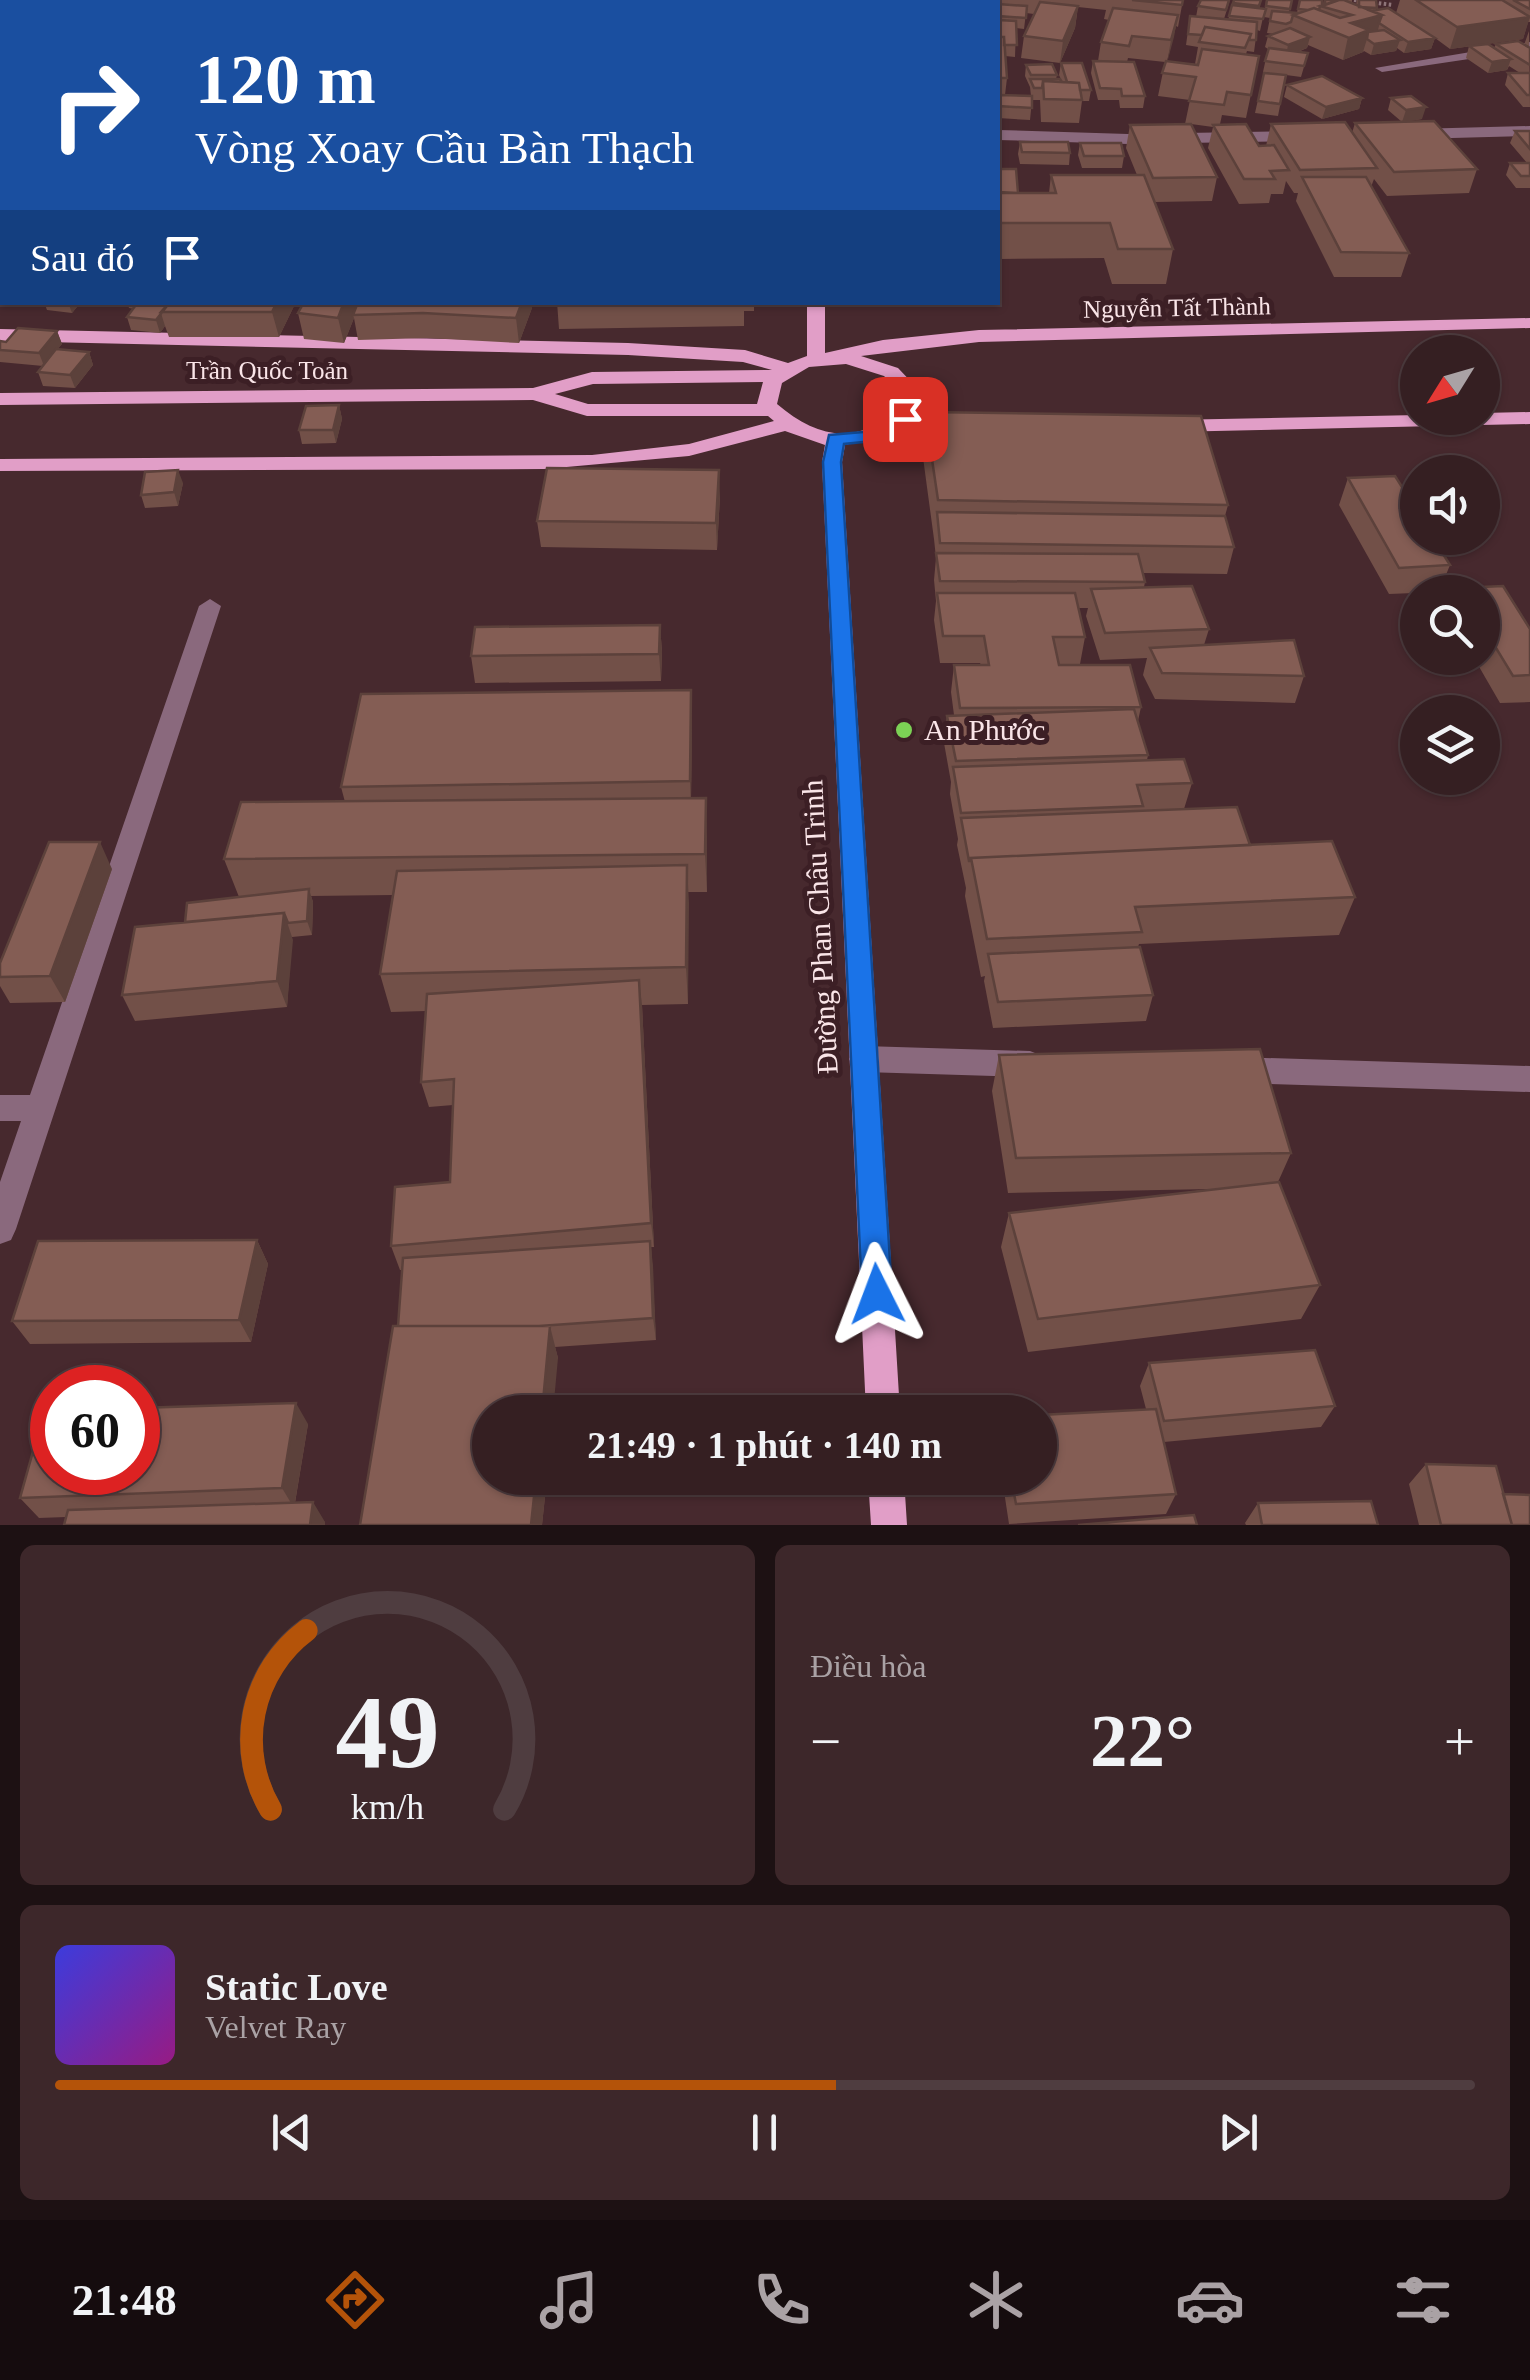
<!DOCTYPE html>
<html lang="vi">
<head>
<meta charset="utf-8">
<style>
  :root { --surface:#351f22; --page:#3d272a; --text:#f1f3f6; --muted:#aaa2a5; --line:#4f3d40; --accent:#b45309 }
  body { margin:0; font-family:"Times New Roman",serif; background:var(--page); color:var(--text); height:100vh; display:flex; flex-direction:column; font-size:38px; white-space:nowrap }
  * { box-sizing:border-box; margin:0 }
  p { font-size:32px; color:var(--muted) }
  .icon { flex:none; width:55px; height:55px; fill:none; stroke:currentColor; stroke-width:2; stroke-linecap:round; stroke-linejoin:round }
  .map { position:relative; height:1525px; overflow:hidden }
  .side { display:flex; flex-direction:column; gap:20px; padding:20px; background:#1d1113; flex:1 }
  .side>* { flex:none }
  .guide { position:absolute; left:0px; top:0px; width:1000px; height:305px; box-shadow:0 2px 8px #0004,0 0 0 2px var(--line); background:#1a4fa0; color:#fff; overflow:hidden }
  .needle { width:65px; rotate:233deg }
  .buttons { position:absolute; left:1400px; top:335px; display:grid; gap:20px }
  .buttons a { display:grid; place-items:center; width:100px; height:100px; border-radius:50%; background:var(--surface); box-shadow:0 2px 8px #0004,0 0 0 2px var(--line); font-size:50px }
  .speed { position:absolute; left:30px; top:1365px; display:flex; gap:20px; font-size:50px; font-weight:700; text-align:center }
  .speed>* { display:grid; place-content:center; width:130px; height:130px; border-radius:50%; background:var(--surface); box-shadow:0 2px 8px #0004,0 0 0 2px var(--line); line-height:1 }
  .speed .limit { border:15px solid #d22; background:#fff; color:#111 }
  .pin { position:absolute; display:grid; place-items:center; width:85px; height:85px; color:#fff; margin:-42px; border-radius:20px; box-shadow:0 5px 15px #0006 }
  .me { position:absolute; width:110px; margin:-55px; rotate:357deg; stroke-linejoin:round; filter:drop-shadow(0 0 8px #0008) }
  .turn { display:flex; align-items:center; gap:35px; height:210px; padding:0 30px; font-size:45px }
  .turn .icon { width:130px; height:130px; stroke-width:2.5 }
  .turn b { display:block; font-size:70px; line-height:85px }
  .then { display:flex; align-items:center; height:95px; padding:0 30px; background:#0003; gap:20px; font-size:38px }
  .big { font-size:75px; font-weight:800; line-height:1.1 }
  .side .card { flex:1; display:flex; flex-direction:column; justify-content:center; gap:15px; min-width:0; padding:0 35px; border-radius:15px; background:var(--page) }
  .side .dial { align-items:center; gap:0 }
  .dial svg { height:260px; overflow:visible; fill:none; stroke:var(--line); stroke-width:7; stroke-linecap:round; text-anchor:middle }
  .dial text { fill:var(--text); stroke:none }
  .song { display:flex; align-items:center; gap:30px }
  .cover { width:120px; height:120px; border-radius:15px; background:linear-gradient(135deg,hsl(240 70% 55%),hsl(310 70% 35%)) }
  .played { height:10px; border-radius:5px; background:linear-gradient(90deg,var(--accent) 55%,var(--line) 55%) }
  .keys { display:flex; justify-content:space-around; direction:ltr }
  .heat { display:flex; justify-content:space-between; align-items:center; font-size:55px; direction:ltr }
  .side .tiles { flex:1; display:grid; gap:20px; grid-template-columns:1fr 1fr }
  .card:last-child { grid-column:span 2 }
  .trip { position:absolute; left:472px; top:1395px; width:585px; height:100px; border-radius:50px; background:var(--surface); box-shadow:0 2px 8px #0004,0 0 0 2px var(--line); font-weight:800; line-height:100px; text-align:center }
  .dock { display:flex; height:160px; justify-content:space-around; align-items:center; background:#150c0e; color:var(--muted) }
  .dock .icon { width:70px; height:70px }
  .dock .on { color:var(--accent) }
  .dock b { font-size:45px; color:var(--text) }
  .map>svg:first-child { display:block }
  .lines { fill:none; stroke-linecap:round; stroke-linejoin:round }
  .path { stroke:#8f7579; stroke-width:4; stroke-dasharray:2.5 2.5; stroke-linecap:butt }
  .minor { fill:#8a697d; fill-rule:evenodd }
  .major { fill:#e19ec7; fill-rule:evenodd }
  .wall { fill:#725048 }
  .shaded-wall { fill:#5c413b }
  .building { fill:#845d54; stroke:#5c413b; stroke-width:2.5 }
  .route { fill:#1a73e8; stroke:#114b97; stroke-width:2.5 }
  .poi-dot { fill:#7cd155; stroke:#3c1f25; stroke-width:4 }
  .labels { text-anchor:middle; stroke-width:10; stroke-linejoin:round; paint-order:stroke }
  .far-street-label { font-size:25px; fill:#fae5e8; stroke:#3c1f25 }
  .poi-label { font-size:30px; fill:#fae5e8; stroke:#3c1f25; text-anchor:start }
  .street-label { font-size:30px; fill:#fae5e8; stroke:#3c1f25 }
</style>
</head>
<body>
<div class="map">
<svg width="1530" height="1525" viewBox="0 0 1530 1525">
  <rect width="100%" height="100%" fill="#47292e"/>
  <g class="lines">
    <!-- path -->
    <path class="path" d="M1354,0L1393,5"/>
    <!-- minor -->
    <path class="minor" d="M404,0H418V2H405Z
      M1530,42V50L1382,72L1375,68Z
      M1530,126V136L1415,139L1407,134L1415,129Z
      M998,130L1128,134L1300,131L1308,136L1300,141L1128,144L998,140Z
      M210,599L221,606L16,1229L11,1240L0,1244V1182L21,1121H0V1095H30L199,606Z
      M864,1046L1030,1051L1040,1055L1045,1064L1040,1073L1030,1077L864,1072L854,1068L849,1059L854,1050Z
      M1235,1057L1530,1066V1092L1235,1083L1224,1079L1220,1070L1224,1061Z"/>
    <!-- major -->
    <path class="major" d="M790,0H804V2H791Z
      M807,302H825V353L883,340L979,330L1530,318V328L979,342L861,356L898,368L919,390L917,409L904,424H954L964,430L954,436L885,435L845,445L842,462L900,1412H866L822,462L825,445L785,431L689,456L544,469L0,471V459L592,455L689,444L774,421L768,416H587L533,400L0,405V393L533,388L592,372L772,370L743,362L628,355L0,341V329L628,343L745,350L788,363L807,356ZM846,364L884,376L900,391L898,408C857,447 817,438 777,404L782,383L809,367ZM763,382L757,404H588L555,394L593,384Z
      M1530,412V424L1169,432L1159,426L1169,420L1418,415L1482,418V413Z
      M868,1478H904L907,1525H871Z"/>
  </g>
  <!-- wall -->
  <path class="wall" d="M629,0H761L760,2H629Z
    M873,0H971V2H873Z
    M988,0H1183L1178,27L1176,26L1167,61L1195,64L1198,47L1186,45L1190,16L1196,17L1198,6L1230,0L1224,19L1228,20L1234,0H1261L1259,8L1265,9L1266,0H1292L1289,12L1297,13L1299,0L1322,6L1323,5L1324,0H1352V3L1356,5L1357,0H1376V10L1396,13L1400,0H1530V22H1528L1523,39L1450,49L1435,38L1431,49L1404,53L1397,48L1396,51L1371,55L1364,51L1363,52L1343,60L1308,45L1307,48L1298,52L1308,53L1301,77L1286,75L1278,116L1255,113L1264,73L1285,75L1263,72L1268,49L1265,47L1268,36L1275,34L1267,33L1270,18L1264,17V13L1260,31L1257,30L1254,52L1247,51L1246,54L1259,56L1246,118L1222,115L1220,124L1259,146H1266L1271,124L1352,133L1355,123L1477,169L1469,193L1387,196L1374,179L1371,187L1409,253L1401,277H1334L1296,201L1298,193H1294L1286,181L1283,194H1271L1269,203L1239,204L1208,148L1213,127L1191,124L1217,177L1212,201L1155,202L1173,249L1166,284H1112L1104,258L998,259V169L1018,193H1049L1051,175H1137L1126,148L1130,125L1191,124H1185L1190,100L1158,96L1165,62L1128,58L1127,62L1145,96L1143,108H1120L1119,100H1098L1091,73L1093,61H1098L1101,42L1109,20L1104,19L1106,10L1078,7L1075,28L1060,63L1021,58L1024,36L1034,14L1026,13L1024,29L1016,28L1015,57L1005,56L1007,78L1005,95L1031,96L1030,87L1025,76L1026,65L1057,75L1056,79L1062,82L1059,75L1061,63L1091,90L1089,101H1082L1079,123L1041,122L1040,100H1032L1030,120L998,118V2H988Z
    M1529,31L1530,107H1523L1505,85L1508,73H1520L1509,66L1507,70L1488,73L1466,58L1469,46L1494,48L1496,44L1524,45Z
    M1287,85L1362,98L1359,109L1322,119L1284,97Z
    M1391,98L1422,119L1402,122L1388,110Z
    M1515,131H1530V188H1516L1506,175L1510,163H1527L1510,143Z
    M1020,142L1070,153L1069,165L1020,164L1018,154Z
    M1080,143L1124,156L1122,168H1082L1078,155Z
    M44,302H81L72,313L47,310Z
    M127,302H296L279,337H169L165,326L160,333L131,330L127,317L134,309L129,308Z
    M557,302H754V311H744V326L559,329Z
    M532,308L519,343L427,338L358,340L354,318L344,343L304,339L298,313Z
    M57,331L62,344L57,349L89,352L93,365L75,388L43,386L38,372L43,366L0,362V341L6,342Z
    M339,405L342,419L336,443L302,444L299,430Z
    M925,412L1228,505L1225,516L1234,547L1227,574L1143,573L1145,582L1144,587L1209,629L1204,645L1304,676L1295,703L1155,699L1143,675L1147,658L1100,660L1086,616L1088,608H1078L1085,637L1080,664H1059L1141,707L1138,721L1148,755L1147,760L1192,783L1184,809L1250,845L1355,897L1339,935L1139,944L1138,947L1153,995L1146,1021L993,1028L984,981L985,976L981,977L965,896L966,888L957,845L958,839L950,794L951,782L944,743L947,716L954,715L951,692L954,665H981L980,663H940L934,620L936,601L934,580L936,558L934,539L922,450Z
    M1348,478L1450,565L1439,592L1389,594L1339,505Z
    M183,483L178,506L145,508L141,495Z
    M720,496L717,550L541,547L537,521Z
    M1503,586L1530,629V702L1500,703L1474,658H1482V592H1458L1460,588Z
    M660,625L662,652L661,681L475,683L471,656Z
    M692,717L691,798L707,837V892H688V1004L642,1005L654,1247H651L656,1340L555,1347L558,1358L490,1478H547L542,1525H360L398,1326L402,1270H400L391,1246L450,1182L453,1105L429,1107L421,1082L426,1011L391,1012L380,974L393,895L311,896L313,902L312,935L292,937L287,1007L135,1021L122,995L185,922L239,897L224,859L345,802L341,787Z
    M112,869L65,1002L10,1003L0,986V963Z
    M999,1055L1291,1153L1278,1182L1320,1285L1301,1319L1028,1352L1001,1247L1009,1213L1212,1189L1008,1193L992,1091Z
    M257,1240L268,1264L251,1342L30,1344L12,1321Z
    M1149,1363L1335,1406L1321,1427L1164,1442L1176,1494L1166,1514L1009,1524L1002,1478H1040L1146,1409L1140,1386Z
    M308,1424L295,1503L325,1522V1525H64L66,1517L39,1518L20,1498Z
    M1426,1464L1503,1494L1530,1525H1419L1409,1484Z
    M1258,1503L1378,1525H1246L1245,1523Z"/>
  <!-- shaded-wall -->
  <path class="shaded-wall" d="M1078,6L1075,28L1060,63L1063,41Z
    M1178,15L1174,37L1167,63L1171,40Z
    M1382,15L1376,37L1367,39L1363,52L1343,60L1351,23Z
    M1530,17L1523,39L1450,49L1457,27Z
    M1310,37L1307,48L1286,56L1288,45Z
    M1435,38L1431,49L1404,53L1408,42Z
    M1400,40L1396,51L1371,55L1374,44Z
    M1511,59L1507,70L1488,73L1492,62Z
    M1362,98L1359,109L1322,119L1326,107Z
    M1426,107L1422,119L1402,122L1406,110Z
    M68,302H81L72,313Z
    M277,302H296L279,337L272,312Z
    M344,302H360L353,315L354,318L344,343L338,318Z
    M522,302H532V308L519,343L516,318Z
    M161,313L165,326L160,333L156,320Z
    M57,331L62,344L44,366L39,353Z
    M89,352L93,365L75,388L70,375Z
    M339,405L342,419L336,443L333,430Z
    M178,470L183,483L178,506L174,492Z
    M719,470L720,496L717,550L716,523Z
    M660,625L662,652L661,681L659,654Z
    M691,690L692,717L691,808L690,781Z
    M706,798L707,837V892L705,854Z
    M100,842L112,869L65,1002L50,976Z
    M687,865L689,903L688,1004L686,967Z
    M309,889L313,902L312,935L307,921Z
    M284,913L293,940L287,1007L277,981Z
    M639,980L642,1006L654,1247L651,1223Z
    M257,1240L268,1264L251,1342L239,1320Z
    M650,1241L653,1265L656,1340L653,1318Z
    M550,1326L558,1358L553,1412H542Z
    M296,1403L308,1424L294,1508L282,1488Z
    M536,1478H547L542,1525H531Z
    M313,1502L325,1522V1525H310Z"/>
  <!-- building -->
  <path class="building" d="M239,0H306L305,2H237Z
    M314,0H364L362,2H312Z
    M373,0H403L402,2H372Z
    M645,0H757V2H644Z
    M1132,0H1183L1182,5Z
    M1201,0H1229L1226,10L1198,6Z
    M1234,0H1261L1259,6L1233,3Z
    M1267,0H1292L1290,9L1266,6Z
    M1300,0H1322V6H1320L1319,10L1314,8L1308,10L1298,9Z
    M1325,0H1339L1325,5Z
    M1339,0H1344L1382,15L1351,23L1369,30L1349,38L1293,15L1314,8L1340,18L1352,15L1320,6Z
    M1359,0H1376L1377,8L1359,7Z
    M1416,0H1502L1530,17L1457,27Z
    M1513,0H1530V9Z
    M1040,2L1078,6L1063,41L1024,36Z
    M998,4L1027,6L1026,18L998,16Z
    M1232,5L1266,9L1263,19L1229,16Z
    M1113,8L1178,15L1171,40L1132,36L1129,46L1101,42Z
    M1388,8L1435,38L1408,42L1379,23L1382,15L1371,11Z
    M1272,11L1297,13L1293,15L1291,22L1286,24L1270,21Z
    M1190,16L1257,22L1256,40H1249L1251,34L1205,27L1202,35L1188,34Z
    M998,20L1016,21L1017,45H1004V37H998Z
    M1205,27L1251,34L1245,48L1199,42Z
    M1290,28L1310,37L1288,45L1268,36Z
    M1384,30L1400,40L1374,44L1367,39L1368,32Z
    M998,37H1004L1007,78H998Z
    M1518,41L1530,48V65L1496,44Z
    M1488,44L1511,59L1492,62L1469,46Z
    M1269,48L1308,53L1304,66L1265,61Z
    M1202,49L1259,56L1251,95L1227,92L1224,105L1189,101L1196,77L1162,73L1166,61L1198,65Z
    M1093,61L1134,62L1145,96H1122L1121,89L1100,88Z
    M1061,63H1082L1091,90H1080L1079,83L1067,82Z
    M1052,64L1057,75H1031L1026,65Z
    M1264,73L1286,75L1280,104L1258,101Z
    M1508,73H1530V95H1527Z
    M1322,76L1362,98L1326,107L1287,85Z
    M1030,79H1060L1062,82L1043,81L1042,88H1034Z
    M1043,81L1079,83L1082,100L1044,99Z
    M998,95L1032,96V108L998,106Z
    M1411,96L1426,107L1406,110L1391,98Z
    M998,119H1000V137H998Z
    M1434,121L1477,169L1394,172L1355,123Z
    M1345,122L1377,168L1300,170L1271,124Z
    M1191,124L1217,177L1153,178L1130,125Z
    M1246,124L1259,146L1274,145L1289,170L1270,171L1275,179H1244L1213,125Z
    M1515,131H1530V149Z
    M1020,142H1068L1070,153L1022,152Z
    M1080,143H1121L1124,156H1084Z
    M1510,163H1530V176H1521Z
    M998,169H1016L1018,193L998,192Z
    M1051,175H1144L1173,249H1118L1110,223H998V193H1056Z
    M1302,177H1366L1409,253L1341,252Z
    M0,263L2,264V282H0Z
    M138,302H170L156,320L127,317Z
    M170,302H277L272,312H161Z
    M304,302H344L338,318L298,313Z
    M358,302H522L516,318L423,313L353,315Z
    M18,328L57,331L39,353L0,350V341L6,342Z
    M56,349L89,352L70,375L38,372Z
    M339,405L333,430H299L306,406Z
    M925,412L1201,416L1228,505L938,500Z
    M547,468L719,470L716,523L537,521Z
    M178,470L174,492L141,495L145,472Z
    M1395,476L1418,512V538H1433L1450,565L1399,568L1348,478Z
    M937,512L1225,516L1234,547L940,543Z
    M936,553L1138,554L1145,582L940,581Z
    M1192,586L1209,629L1105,633L1091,589Z
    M1503,586L1530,629V675L1513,676L1482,625V592H1463L1460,588Z
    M937,593H1075L1085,637H1053L1059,665H1130L1141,707L960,708L954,665H989L984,636H943Z
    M660,625L659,654L471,656L475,627Z
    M1294,640L1304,676L1162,673L1150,648Z
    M691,690L690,781L341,787L361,694Z
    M1134,709L1148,755L956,761L947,716Z
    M1184,759L1192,783L1137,785L1143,806L961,813L953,767Z
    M706,798L705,854L224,859L241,802Z
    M1237,807L1250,845L971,858V861H969L961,818Z
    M1332,841L1355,897L1135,907L1142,932L987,939L971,858Z
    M49,842H100L50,976L0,977V963Z
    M687,865L686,967L380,974L397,871Z
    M309,889L307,921L288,923L284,913L185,922L187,903Z
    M284,913L277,981L122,995L135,927Z
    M1140,947L1153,995L998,1002L988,954Z
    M639,980L651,1223L391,1246L395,1187L450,1182L454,1079L421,1082L427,994Z
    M1260,1049L1291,1153L1016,1158L999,1055Z
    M1279,1182L1320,1285L1038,1319L1009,1213Z
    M257,1240L239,1320L12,1321L38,1241Z
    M650,1241L653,1318L539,1326H398L403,1258Z
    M393,1326H550L542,1412H490V1478H536L531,1525H360Z
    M1315,1350L1335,1406L1164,1421L1149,1363Z
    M296,1403L282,1488L20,1498L44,1412L52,1411V1472H138V1408Z
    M1156,1409L1176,1494L1016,1504L1011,1478H1040V1415Z
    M1426,1464L1496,1466L1512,1525H1441Z
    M1503,1494L1530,1495V1525H1512Z
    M1371,1501L1378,1525H1262L1258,1503Z
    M313,1502L310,1525H64L68,1510Z
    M1194,1515L1197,1525H1078Z"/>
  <!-- route -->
  <path class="route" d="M905,413L911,415V423L873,441L844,444L841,462L892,1294L887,1305L877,1309L866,1305L862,1294L823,462L829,435L863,432Z"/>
  <!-- markers -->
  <circle class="poi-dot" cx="904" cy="730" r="10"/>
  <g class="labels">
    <!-- far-street labels -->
    <g class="far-street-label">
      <text transform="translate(1177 307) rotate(-1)" y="9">Nguyễn Tất Thành</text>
      <text x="267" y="379">Trần Quốc Toản</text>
    </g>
    <!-- poi labels -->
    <g class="poi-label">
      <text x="924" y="740">An Phước</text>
    </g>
    <!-- street labels -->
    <g class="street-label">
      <text transform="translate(820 927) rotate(-93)" y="10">Đường Phan Châu Trinh</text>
    </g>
  </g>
</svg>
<div class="buttons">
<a><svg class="needle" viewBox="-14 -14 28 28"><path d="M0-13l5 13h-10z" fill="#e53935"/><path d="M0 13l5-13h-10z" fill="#aaa2a5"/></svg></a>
<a><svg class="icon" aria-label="sound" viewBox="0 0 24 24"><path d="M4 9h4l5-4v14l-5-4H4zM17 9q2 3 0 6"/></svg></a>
<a><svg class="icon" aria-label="search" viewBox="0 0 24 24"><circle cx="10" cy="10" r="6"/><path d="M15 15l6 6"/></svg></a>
<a><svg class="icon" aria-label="layers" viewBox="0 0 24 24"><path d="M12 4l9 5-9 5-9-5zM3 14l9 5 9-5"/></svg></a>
</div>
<div class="speed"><div class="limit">60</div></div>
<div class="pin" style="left:905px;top:419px;background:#d93025"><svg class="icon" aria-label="arrive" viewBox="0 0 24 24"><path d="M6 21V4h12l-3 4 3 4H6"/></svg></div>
<svg class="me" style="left:877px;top:1294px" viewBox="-20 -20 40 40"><path d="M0-17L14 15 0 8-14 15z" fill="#1a73e8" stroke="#fff" stroke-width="4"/></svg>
<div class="trip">21:49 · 1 phút · 140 m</div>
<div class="guide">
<div class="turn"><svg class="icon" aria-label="right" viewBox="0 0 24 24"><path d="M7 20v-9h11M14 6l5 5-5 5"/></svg><div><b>120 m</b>Vòng Xoay Cầu Bàn Thạch</div></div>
<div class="then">Sau đó<svg class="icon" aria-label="arrive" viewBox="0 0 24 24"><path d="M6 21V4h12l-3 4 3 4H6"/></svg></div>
</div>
</div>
<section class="side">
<div class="tiles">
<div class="card dial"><svg viewBox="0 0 100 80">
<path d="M14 69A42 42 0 1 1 86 69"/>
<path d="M14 69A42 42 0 0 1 25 14" stroke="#b45309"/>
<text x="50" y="56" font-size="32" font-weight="700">49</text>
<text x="50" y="72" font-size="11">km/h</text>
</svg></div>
<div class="card"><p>Điều hòa</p>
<div class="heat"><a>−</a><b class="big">22°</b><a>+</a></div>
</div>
<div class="card">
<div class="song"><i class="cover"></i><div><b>Static Love</b><p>Velvet Ray</p></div></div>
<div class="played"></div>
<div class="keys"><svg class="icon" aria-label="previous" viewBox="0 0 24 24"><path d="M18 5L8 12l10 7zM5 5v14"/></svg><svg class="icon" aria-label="pause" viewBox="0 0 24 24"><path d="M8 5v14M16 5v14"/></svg><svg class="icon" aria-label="next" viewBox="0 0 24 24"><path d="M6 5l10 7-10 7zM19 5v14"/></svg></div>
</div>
</div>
</section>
<nav class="dock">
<b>21:48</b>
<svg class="icon on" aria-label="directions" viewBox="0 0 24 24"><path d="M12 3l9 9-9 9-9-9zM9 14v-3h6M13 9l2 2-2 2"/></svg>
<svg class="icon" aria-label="music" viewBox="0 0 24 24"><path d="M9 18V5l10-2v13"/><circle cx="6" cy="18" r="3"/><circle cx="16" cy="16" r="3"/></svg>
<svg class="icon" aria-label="phone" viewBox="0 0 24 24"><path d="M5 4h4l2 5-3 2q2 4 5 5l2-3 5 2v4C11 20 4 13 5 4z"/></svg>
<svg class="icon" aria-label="climate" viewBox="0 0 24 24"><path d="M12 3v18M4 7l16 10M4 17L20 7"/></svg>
<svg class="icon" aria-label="car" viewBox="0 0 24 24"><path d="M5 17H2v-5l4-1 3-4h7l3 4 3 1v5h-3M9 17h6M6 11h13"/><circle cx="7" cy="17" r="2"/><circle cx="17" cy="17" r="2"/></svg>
<svg class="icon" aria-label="filters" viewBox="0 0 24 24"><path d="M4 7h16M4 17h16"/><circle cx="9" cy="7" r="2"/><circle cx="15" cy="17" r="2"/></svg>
</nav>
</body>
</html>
